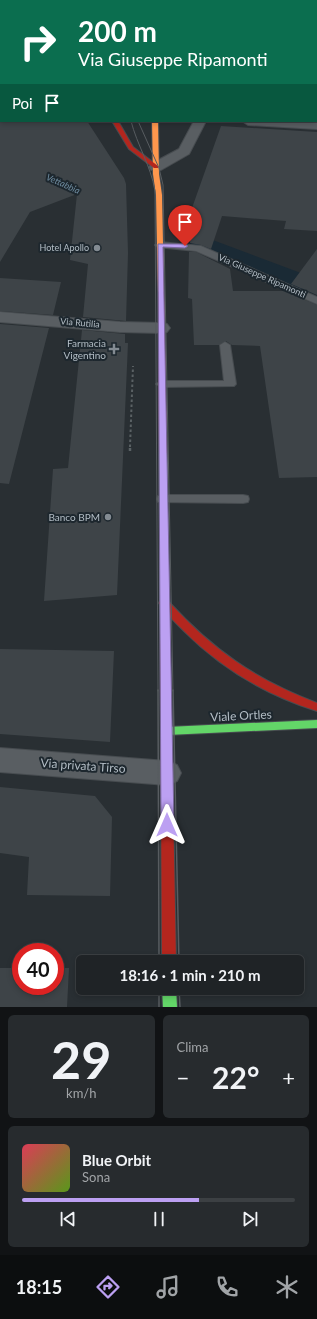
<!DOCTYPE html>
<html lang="it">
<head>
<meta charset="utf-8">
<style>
  :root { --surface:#1f2326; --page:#272b2e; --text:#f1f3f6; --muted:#a1a4a7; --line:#3c4043; --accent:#bca0f2 }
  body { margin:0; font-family:Lato,sans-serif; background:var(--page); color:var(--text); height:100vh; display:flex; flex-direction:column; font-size:15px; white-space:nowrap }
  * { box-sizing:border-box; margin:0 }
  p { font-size:13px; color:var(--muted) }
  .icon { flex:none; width:22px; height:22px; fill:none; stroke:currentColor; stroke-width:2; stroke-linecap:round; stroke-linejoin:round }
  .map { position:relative; height:1007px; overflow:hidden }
  .side { display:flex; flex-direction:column; gap:8px; padding:8px; background:#111315; flex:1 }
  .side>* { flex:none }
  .guide { position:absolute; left:0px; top:0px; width:317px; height:122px; box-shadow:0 2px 6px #0003,0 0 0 1px var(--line); background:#0b6e4f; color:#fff; overflow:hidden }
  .speed { position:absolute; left:12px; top:943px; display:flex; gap:8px; font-size:20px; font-weight:700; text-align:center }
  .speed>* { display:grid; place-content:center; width:52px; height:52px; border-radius:50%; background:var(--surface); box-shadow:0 2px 6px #0003,0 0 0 1px var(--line); line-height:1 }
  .speed .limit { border:6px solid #d22; background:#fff; color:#111 }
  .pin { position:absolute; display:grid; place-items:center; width:34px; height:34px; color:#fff; margin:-41px -17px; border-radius:50% 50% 50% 0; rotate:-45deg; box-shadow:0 0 4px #0007 }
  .pin .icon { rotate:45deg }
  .me { position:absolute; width:44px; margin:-22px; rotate:0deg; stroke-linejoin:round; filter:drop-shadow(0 0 3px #0008) }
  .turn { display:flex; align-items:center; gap:14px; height:84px; padding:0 12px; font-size:18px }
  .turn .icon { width:52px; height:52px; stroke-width:2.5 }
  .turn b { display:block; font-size:28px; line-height:34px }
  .then { display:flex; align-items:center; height:38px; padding:0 12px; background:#0003; gap:8px; font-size:15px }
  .big { font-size:30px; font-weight:700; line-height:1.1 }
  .side .widget { flex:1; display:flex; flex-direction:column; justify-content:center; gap:6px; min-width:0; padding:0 14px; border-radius:6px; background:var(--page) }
  .side .dial { align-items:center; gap:0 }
  .dial b { font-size:52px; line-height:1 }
  .song { display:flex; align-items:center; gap:12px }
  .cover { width:48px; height:48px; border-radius:6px; background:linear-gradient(135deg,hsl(350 70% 55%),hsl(90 70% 35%)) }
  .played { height:4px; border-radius:2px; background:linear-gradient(90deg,var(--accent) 65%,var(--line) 65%) }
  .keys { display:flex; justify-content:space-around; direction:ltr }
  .heat { display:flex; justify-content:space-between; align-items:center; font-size:22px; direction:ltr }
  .side .tiles { flex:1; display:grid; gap:8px; grid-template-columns:1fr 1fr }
  .widget:last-child { grid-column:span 2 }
  .trip { position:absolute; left:76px; top:955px; width:228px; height:40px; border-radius:6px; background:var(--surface); box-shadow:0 2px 6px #0003,0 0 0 1px var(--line); font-weight:700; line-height:40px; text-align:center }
  .menu { display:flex; height:64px; justify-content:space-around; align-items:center; background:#0c0e0f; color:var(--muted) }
  .menu .icon { width:28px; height:28px }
  .menu .active { color:var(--accent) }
  .menu b { font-size:18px; color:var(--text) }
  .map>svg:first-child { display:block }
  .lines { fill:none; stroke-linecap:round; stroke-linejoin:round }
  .canal { fill:#1a2a35; fill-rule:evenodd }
  .building { fill:#3e4448 }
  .lane-casing { stroke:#474c50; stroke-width:2 }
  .street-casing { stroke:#474c50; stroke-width:2 }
  .fast-casing { stroke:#474c50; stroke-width:2 }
  .slow-casing { stroke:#474c50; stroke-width:2 }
  .jam-casing { stroke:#474c50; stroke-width:2 }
  .path-far1 { stroke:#5a6164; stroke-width:2; stroke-dasharray:2.5 2.5; stroke-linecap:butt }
  .path { stroke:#5a6164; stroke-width:2.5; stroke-dasharray:3 3; stroke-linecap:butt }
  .lane { fill:#595e62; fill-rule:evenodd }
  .street { fill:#595e62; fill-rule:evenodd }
  .fast { fill:#63d668; fill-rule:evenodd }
  .slow { fill:#ff974d; fill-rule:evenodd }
  .jam { fill:#b3261e; fill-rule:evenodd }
  .tram-far1 { stroke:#575c60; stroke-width:1 }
  .tram { stroke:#575c60; stroke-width:1.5 }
  .route { fill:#bca0f2; stroke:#7a689d }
  .poi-dot { fill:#838b92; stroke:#1d272e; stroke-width:1.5 }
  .labels { text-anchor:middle; stroke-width:4; stroke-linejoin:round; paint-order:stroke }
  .far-water-label { font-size:9px; font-style:italic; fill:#6f8ca0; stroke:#1d272e }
  .far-poi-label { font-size:9px; fill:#b3bdc5; stroke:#1d272e; text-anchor:end }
  .far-street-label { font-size:9px; fill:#b3bdc5; stroke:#1d272e }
  .poi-label { font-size:10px; fill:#b3bdc5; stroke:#1d272e; text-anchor:end }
  .near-street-label { font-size:12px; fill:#b3bdc5; stroke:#1d272e }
</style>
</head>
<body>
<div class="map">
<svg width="317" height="1007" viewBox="0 0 317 1007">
  <rect width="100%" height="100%" fill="#292f33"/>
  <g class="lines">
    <!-- canal -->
    <path class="canal" d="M194,233L317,279V295L186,245L182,240L186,235Z"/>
  </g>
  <!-- building -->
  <path class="building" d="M0,121H87L124,178L126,184L128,253L126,321L83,317L88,264L70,260L77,194L30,212L0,262Z
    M221,126L317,132V231L284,229L286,221L222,216L211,249L201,245L190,243L192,208Z
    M317,249V295L291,284Z
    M189,252H196L230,269L233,291H284L317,305V477L279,478L260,346L232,345L226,341L219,345H194L192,299L188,298Z
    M0,278L61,282L53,315L0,311Z
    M0,324L49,328L9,484L0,483Z
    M82,330L125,334V343H128L117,595L44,601L53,469L68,468Z
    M0,649L114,651L110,742L0,734Z
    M0,787L95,796L112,817L110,896L27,895L29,857L0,853Z
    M0,968H21V986H55V968H69L67,1007H0Z"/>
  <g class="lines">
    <defs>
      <path id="lane" d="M51,0H65L66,1H50Z
        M157,0H164L156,1Z
        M160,242L201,246L317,297V304L196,251L157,247L155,245Z
        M225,342L230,345L236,384L234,386L162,387L156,384L162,381H224L220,345Z
        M163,495H243L248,496L249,499L248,502L243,503L158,502L157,499L158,496Z"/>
      <path id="street" d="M172,0H182L183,1H173Z
        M0,17H1V23H0Z
        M0,106H1V114H0Z
        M194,121H206L189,154L161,170H151L149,167L151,164L179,149Z
        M242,121H317V129L248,125Z
        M0,312L120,322L161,323L167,324L170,328L167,332L161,333L120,332L0,322Z
        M0,748L167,761L177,765L181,773L177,781L167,785L0,772Z"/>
      <path id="fast" d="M101,0H105V1H101Z
        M163,450L167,453L170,640L169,643H161L160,640L159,453Z
        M317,720V728L167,735L163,734L161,731L163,728L167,727Z
        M162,988H176L177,1007H163Z"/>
      <path id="slow" d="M136,0H140V1H136Z
        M152,121H158L159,174L162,195L164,292L161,294L158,292L156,195L153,174Z"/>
      <path id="jam" d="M112,121H118L133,147L158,166V168H154L129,149Z
        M161,290L164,292L167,453L163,456L159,453L158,292Z
        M164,599L168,601C213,650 254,679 317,703V711C266,695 221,668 184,631C175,622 165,613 159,603L160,601Z
        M165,636L169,637L170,640L176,962H162L160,640L161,637Z"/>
    </defs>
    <!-- lane casing -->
    <use href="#lane" class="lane-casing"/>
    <!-- street casing -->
    <use href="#street" class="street-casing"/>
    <!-- fast casing -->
    <use href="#fast" class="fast-casing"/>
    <!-- slow casing -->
    <use href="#slow" class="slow-casing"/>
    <!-- jam casing -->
    <use href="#jam" class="jam-casing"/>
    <!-- path-far1 -->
    <path class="path-far1" d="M130,447L133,366"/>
    <!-- path -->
    <path class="path" d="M130,451V446"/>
    <!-- lane -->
    <use href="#lane" class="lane"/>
    <!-- street -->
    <use href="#street" class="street"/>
    <!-- fast -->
    <use href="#fast" class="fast"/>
    <!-- slow -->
    <use href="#slow" class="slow"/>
    <!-- jam -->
    <use href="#jam" class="jam"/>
    <!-- tram-far1 -->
    <path class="tram-far1" d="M131,121C137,145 151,166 155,191L158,691
      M138,121L159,168L163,185L173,691"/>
    <!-- tram -->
    <path class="tram" d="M158,690L159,962
      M173,690L179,962
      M159,988V1007
      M179,988L180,1007"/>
  </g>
  <!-- route -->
  <path class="route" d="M158,244H185L188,246L185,248L163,247L174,825L172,829L167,830L163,829L161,825Z"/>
  <!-- markers -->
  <g class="poi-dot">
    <circle cx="97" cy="248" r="4"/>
    <path d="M112 343h4v4h4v4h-4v4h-4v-4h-4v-4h4z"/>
    <circle cx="108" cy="517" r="4"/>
  </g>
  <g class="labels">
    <!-- far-water labels -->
    <g class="far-water-label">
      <text transform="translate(63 184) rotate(24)" y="3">Vettabbia</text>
    </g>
    <!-- far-poi labels -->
    <g class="far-poi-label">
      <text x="89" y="251">Hotel Apollo</text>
    </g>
    <!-- far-street labels -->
    <g class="far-street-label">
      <text transform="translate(262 276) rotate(24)" y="3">Via Giuseppe Ripamonti</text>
      <text transform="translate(80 323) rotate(5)" y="3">Via Rutilia</text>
    </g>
    <!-- poi labels -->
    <g class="poi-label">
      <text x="106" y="347">Farmacia<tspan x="106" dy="12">Vigentino</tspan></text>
      <text x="100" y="521">Banco BPM</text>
    </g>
    <!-- near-street labels -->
    <g class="near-street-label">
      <text transform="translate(241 716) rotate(-3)" y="4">Viale Ortles</text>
      <text transform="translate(83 766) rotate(4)" y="4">Via privata Tirso</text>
    </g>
  </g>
</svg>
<div class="speed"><div class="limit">40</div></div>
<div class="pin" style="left:185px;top:246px;background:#d93025"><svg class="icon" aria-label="arrive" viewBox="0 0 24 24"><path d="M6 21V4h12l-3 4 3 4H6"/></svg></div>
<svg class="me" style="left:167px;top:825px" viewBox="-20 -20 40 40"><path d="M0-17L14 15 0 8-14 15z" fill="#bca0f2" stroke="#fff" stroke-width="4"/></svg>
<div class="trip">18:16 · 1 min · 210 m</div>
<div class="guide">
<div class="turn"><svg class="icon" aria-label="right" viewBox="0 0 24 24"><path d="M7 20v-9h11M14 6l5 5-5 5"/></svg><div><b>200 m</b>Via Giuseppe Ripamonti</div></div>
<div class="then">Poi<svg class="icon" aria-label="arrive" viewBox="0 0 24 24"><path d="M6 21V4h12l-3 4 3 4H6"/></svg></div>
</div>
</div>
<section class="side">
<div class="tiles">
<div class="widget dial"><b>29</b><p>km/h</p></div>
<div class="widget"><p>Clima</p>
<div class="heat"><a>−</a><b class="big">22°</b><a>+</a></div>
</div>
<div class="widget">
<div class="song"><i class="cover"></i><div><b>Blue Orbit</b><p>Sona</p></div></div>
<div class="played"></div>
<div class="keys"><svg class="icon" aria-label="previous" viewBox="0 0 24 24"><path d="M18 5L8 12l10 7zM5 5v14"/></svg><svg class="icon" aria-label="pause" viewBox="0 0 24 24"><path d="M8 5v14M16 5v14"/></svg><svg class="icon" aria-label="next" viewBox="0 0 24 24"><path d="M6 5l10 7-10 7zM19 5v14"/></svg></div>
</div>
</div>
</section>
<nav class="menu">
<b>18:15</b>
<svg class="icon active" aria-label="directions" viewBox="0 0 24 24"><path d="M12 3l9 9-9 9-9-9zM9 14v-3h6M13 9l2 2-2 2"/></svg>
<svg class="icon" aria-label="music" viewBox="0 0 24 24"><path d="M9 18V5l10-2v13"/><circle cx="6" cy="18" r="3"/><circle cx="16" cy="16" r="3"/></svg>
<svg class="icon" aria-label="phone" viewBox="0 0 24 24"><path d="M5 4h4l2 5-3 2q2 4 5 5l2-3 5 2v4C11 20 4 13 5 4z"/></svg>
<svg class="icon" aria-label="climate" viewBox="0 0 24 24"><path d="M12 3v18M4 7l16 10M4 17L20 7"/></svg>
</nav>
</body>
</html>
